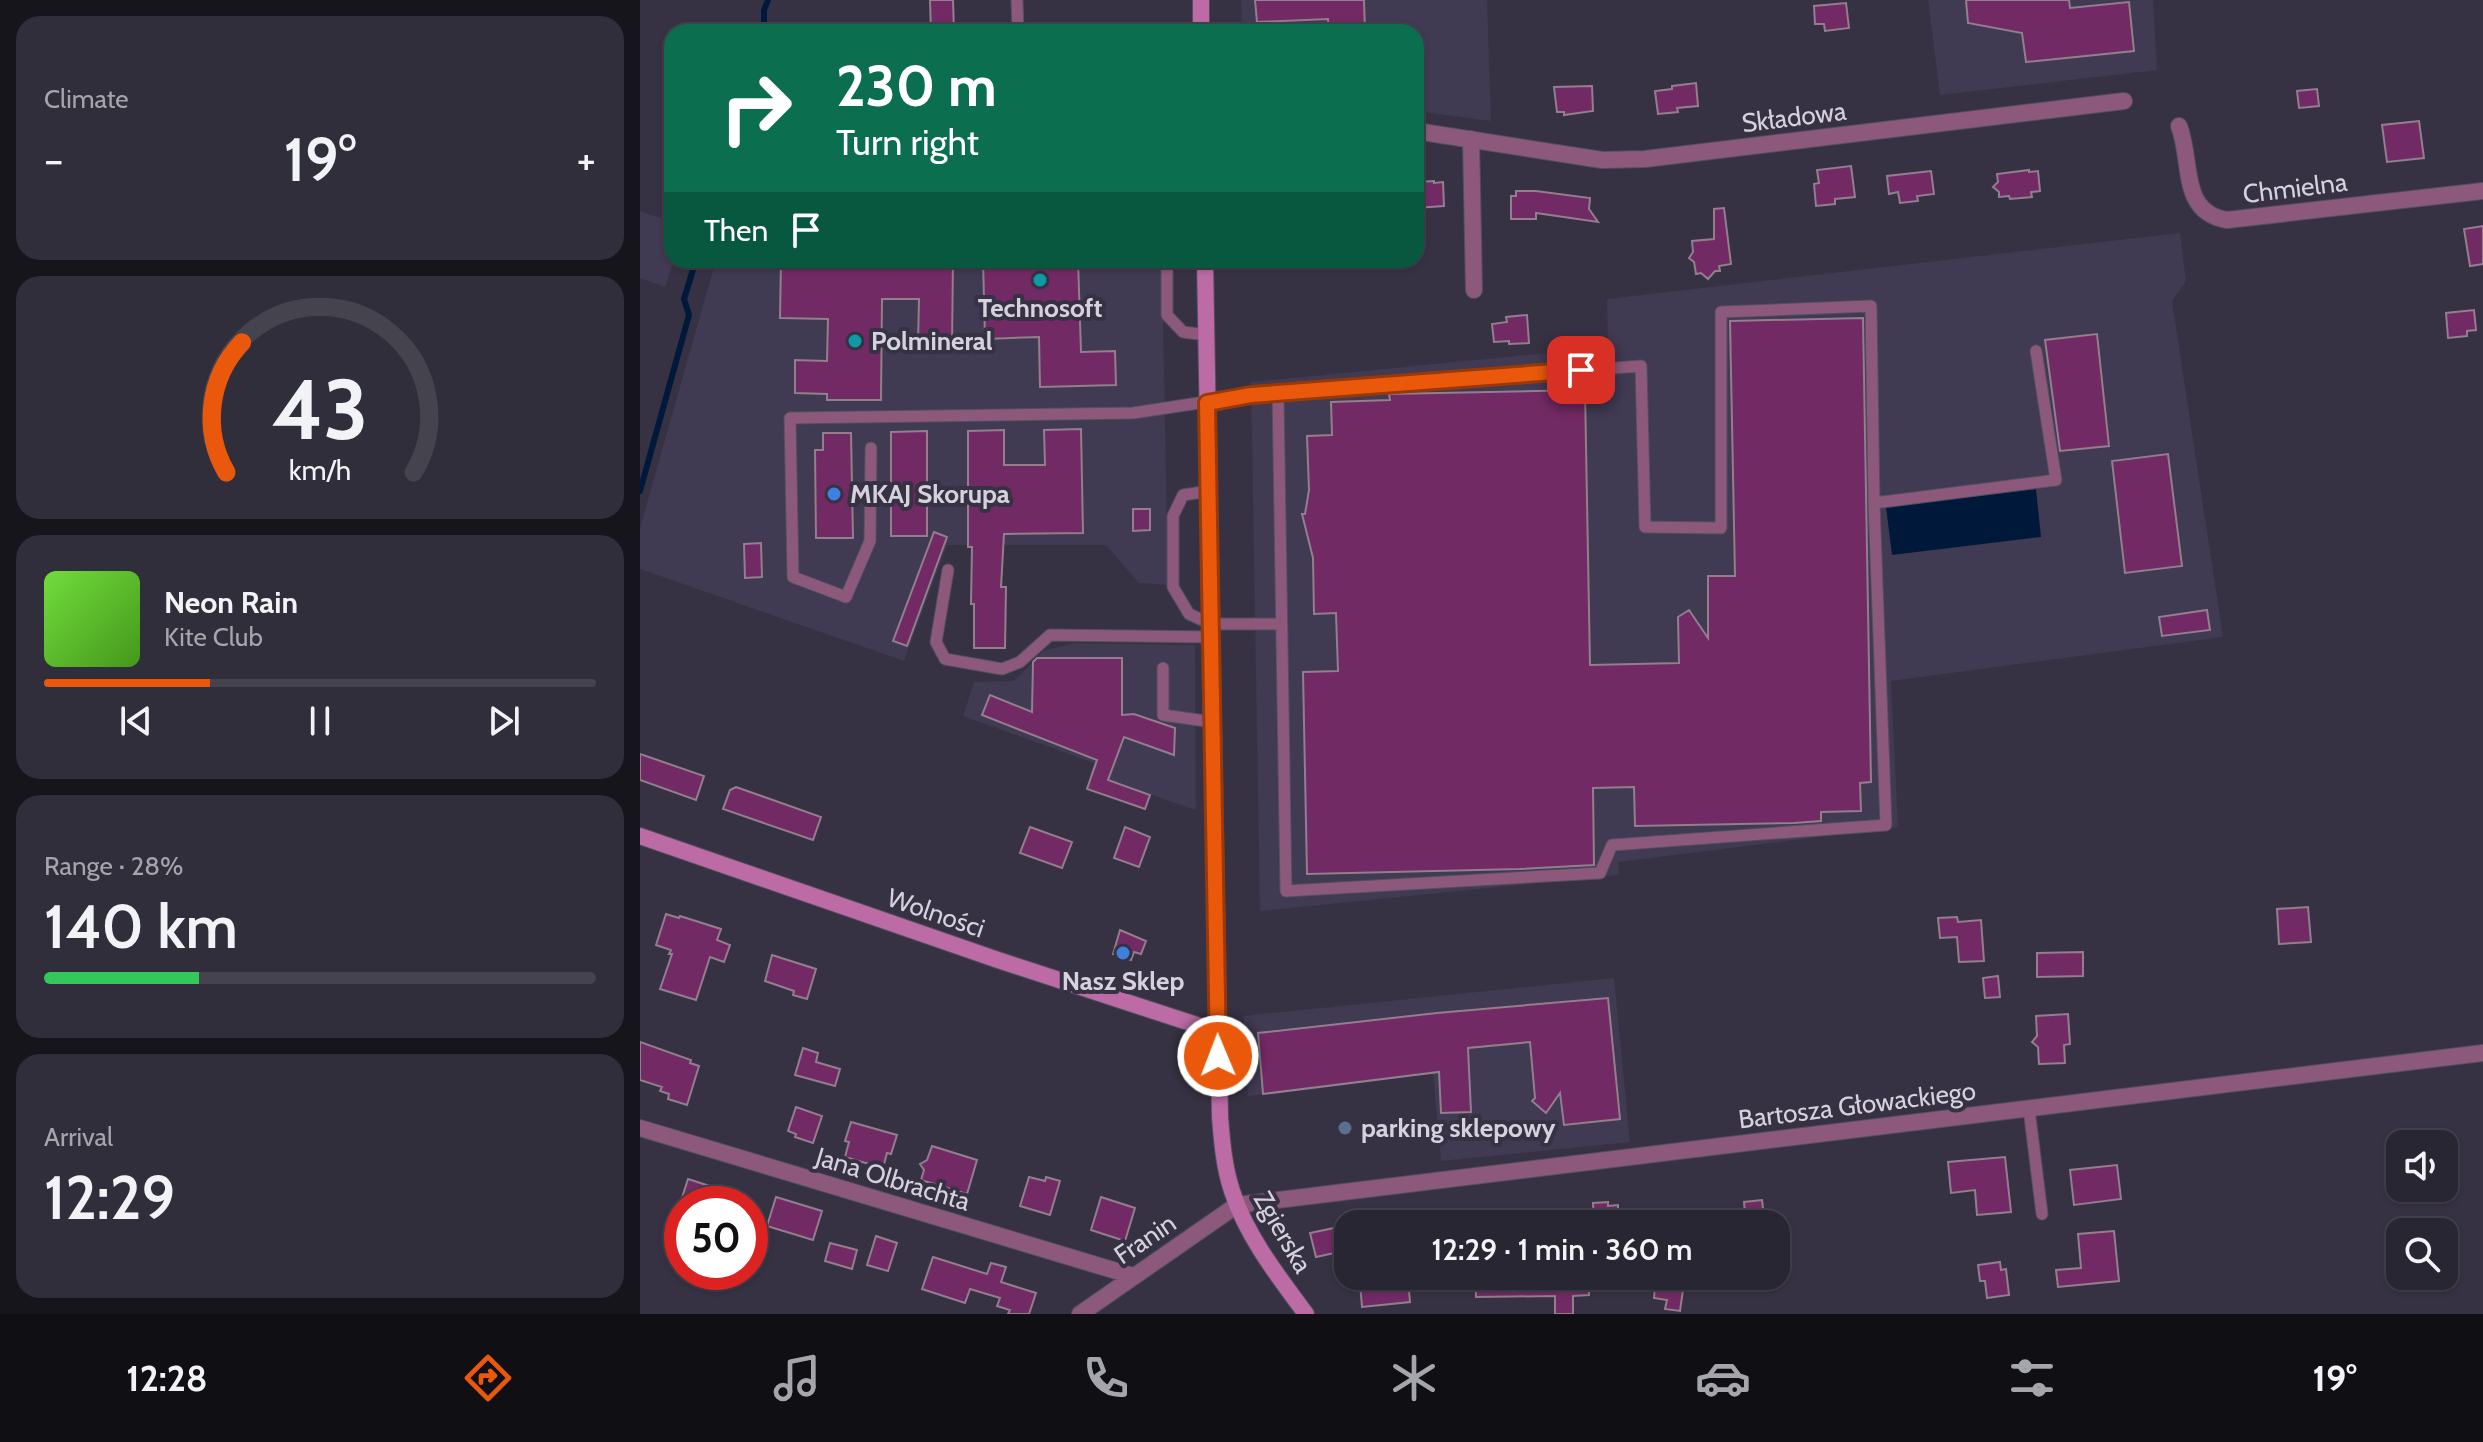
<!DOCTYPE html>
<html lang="en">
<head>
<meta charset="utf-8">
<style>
  :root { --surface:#282633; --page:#302e3b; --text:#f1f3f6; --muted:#a5a5ac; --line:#44434e; --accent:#ea580c }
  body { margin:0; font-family:Cabin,sans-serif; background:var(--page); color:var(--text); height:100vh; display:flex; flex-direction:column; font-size:30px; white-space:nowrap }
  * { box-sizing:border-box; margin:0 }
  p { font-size:26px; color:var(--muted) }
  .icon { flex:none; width:44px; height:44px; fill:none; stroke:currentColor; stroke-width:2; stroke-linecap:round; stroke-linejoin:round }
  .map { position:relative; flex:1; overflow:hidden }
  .drawer { display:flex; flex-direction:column; gap:16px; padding:16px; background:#16151c; width:640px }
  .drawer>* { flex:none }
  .banner { position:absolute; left:24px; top:24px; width:760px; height:244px; border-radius:24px; box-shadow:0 2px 6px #0004,0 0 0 2px var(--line); background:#0b6e4f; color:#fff; overflow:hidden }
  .controls { position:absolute; left:1746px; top:1130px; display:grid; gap:16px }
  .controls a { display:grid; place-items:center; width:72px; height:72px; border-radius:16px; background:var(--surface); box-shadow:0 2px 6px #0004,0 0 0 2px var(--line); font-size:40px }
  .speed { position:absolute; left:24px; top:1186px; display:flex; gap:16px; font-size:40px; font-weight:700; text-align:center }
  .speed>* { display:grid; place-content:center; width:104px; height:104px; border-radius:50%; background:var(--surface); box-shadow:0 2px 6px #0004,0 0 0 2px var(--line); line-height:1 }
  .speed .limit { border:12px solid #d22; background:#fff; color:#111 }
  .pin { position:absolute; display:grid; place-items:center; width:68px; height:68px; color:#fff; margin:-34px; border-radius:16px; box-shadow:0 4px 12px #0006 }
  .me { position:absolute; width:88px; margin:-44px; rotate:359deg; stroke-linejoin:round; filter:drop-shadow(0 0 6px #0008) }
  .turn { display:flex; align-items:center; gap:28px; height:168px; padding:0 40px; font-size:36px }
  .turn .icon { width:104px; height:104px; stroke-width:2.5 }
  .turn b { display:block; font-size:56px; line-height:68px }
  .then { display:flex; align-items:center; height:76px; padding:0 40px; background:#0003; gap:16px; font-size:30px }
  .big { font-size:60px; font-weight:600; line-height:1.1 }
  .drawer .widget { flex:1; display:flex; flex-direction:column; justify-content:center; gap:12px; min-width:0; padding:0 28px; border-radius:24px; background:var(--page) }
  .drawer .dial { align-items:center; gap:0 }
  .dial svg { height:208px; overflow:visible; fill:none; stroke:var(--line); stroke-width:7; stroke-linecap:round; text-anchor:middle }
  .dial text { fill:var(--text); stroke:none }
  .song { display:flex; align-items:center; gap:24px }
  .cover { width:96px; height:96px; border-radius:12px; background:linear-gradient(135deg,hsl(100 70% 55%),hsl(100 70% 35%)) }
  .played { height:8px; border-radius:4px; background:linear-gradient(90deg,var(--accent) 30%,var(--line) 30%) }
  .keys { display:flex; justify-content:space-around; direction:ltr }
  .heat { display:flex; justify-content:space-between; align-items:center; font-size:44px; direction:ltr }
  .charge { height:12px; border-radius:6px; background:linear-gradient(90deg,#34c759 28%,var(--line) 0) }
  .trip { position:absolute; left:694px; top:1210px; width:456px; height:80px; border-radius:24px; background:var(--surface); box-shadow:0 2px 6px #0004,0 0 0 2px var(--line); font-weight:600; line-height:80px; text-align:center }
  .dock { display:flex; height:128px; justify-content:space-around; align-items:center; background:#100f14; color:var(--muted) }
  .dock .icon { width:56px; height:56px }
  .dock .selected { color:var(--accent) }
  .dock b { font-size:36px; color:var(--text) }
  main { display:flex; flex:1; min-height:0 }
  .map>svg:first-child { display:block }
  .built { fill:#403a52 }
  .water { fill:#00193b }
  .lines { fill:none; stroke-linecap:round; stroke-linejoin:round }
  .stream { stroke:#00193b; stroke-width:6 }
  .building { fill:#722a64; stroke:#927e8d; stroke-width:2 }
  .lane-casing { stroke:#534f60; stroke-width:13 }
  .street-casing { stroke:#534f60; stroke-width:18 }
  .secondary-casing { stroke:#534f60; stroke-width:18 }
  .lane { stroke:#8c597d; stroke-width:11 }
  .street { stroke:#8c597d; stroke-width:16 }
  .secondary { stroke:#bc6ba5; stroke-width:16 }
  .route-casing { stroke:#983908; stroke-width:20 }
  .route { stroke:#ea580c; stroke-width:14 }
  .culture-dot { fill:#0f9aa8; stroke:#363244; stroke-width:3 }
  .shop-dot { fill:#3f7fe0; stroke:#363244; stroke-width:3 }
  .service-dot { fill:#5c6f8a; stroke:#363244; stroke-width:3 }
  .labels { text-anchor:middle; stroke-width:8; stroke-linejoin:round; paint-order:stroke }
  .street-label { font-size:26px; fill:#d5d2de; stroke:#363244 }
  .poi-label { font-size:26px; font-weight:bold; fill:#d5d2de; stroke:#363244; text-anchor:start }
</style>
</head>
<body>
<main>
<section class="drawer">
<div class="widget"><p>Climate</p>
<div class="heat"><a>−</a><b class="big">19°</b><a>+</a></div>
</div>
<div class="widget dial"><svg viewBox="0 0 100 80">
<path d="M14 69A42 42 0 1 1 86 69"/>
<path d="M14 69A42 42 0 0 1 20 19" stroke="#ea580c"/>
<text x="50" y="56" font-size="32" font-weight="700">43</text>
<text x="50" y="72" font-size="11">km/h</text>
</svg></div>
<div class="widget">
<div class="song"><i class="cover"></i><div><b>Neon Rain</b><p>Kite Club</p></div></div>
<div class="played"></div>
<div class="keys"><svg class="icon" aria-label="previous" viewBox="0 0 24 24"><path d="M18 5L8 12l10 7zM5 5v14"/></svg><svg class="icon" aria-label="pause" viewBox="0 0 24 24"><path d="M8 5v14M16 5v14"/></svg><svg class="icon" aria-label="next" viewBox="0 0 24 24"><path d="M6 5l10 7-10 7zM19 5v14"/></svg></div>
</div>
<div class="widget"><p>Range · 28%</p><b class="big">140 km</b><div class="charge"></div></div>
<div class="widget"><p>Arrival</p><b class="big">12:29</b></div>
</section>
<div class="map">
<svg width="1843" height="1314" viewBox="0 0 1843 1314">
  <rect width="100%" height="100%" fill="#363244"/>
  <!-- built -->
  <path class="built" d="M601,0H847L851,121L776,111V32H602Z
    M1288,0H1513L1517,70L1300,95Z
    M0,211L32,222V260H34L25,287L0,278Z
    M1540,233L1546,281L1532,301L1583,637L1251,681L1258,827L978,862L979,875L620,911L611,382L968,347L967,299Z
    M76,260H522L528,585L499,583L466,545H307L264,661L0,569V528Z
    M434,643L555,645L556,810L450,774L454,763L323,716L334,682L374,681L403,651Z
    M974,978L990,1142L801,1161L793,1073L608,1096L603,1016Z"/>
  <!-- water -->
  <path class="water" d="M1396,489L1401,537L1252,555L1246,507Z"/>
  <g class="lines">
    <!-- stream -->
    <path class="stream" d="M124,32V10L128,0
      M0,491L49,315L44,299L56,260"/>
  </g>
  <!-- building -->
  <path class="building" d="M290,0H313L314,32H291Z
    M615,0H724L725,32H689L688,19L617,22Z
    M1326,0H1429L1430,8L1489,2L1494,51L1386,62L1382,33L1328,23Z
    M1206,3L1209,28L1185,31L1184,24H1175L1174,6Z
    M1056,83L1058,106L1037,108L1038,112L1018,114L1015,91L1032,89V86Z
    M952,86L953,111L924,115V112H917L914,87Z
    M1677,89L1679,106L1659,108L1657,91Z
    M1779,121L1784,158L1747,162L1742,125Z
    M1211,166L1215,197L1195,199V204L1176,206L1174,184L1179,183L1177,170Z
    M1389,170V172L1398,171L1400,191L1391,192L1392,197L1370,199L1369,196L1359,197V192L1353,187L1358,182L1357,174Z
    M1291,171L1294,194L1277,196L1278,201L1260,203L1258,192L1249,194L1247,176Z
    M794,181V183L803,182L804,206L776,208V182Z
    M876,191H896L950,198L949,209L958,222L896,213V219H871V196H876Z
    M1084,208L1091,264L1079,266L1080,271H1075L1068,279L1061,273L1056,274L1054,262L1049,258L1053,252L1052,241L1074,239V209Z
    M1843,226V264L1830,266L1824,229Z
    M141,260H313L312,345L278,344L279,299H242L241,400H187V394L155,393V360L187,361L188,319L140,318Z
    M343,260H438L441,352L475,351L476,385L400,387L399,337L345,339Z
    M1834,310L1836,330L1827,331V336L1808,338L1806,313Z
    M887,315L889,343L869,344V341L854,342L852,324L867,322L866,317Z
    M1223,318L1231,782L1220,783L1221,811L1181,812V821L1154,823L995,826L994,787L953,788L954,865L880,869L667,874L663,672L698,671L696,613L674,614L673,558L662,514H665L669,490L667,436L692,435L691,402L750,400L749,394L945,390L950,665L1039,663L1038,617L1049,610L1068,638V576H1095L1090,321Z
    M1457,334L1469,446L1420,451L1405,340Z
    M441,429L443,533L364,534L361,587H366L365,648H334V604H331L332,547H328V431L364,430V465H405L404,430Z
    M287,431V536H251V432Z
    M183,433H211L213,538H176L175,450H183Z
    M1528,454L1542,566L1485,573L1472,461Z
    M493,509H510V530L493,531Z
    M294,532L307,537L267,646L253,641Z
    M121,543L122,577L105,578L104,544Z
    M1567,610L1570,630L1522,636L1519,617Z
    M397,658H482V715L494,714L535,728L534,755L484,737L468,780L510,795L505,809L447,789L457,760L342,715L350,695L392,712L393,662Z
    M0,754L64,776L56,800L0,780Z
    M96,787L181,817L173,840L83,809L90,790Z
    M390,827L432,842L422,868L380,853Z
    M485,827L510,837L499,867L474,858Z
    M1668,907L1671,942L1639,944L1637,909Z
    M26,914L39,918L40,916L81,929L77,940L90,945L84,962L70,957L56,1000L20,989L32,954H29L31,950L16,945Z
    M1317,917L1318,922L1341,920L1344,961L1319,962L1317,937L1300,938L1298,918Z
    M480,930L506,941L501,954L494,952L491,960L473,954Z
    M1443,952V976L1397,977V953Z
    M132,955L176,969L167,999L153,995L154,991L125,981Z
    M1358,976L1360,997L1345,998L1343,978Z
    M968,998L980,1119L924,1125L920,1093L906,1113L892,1101L895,1098L890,1042L828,1048L831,1112L801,1113L799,1072L623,1094L618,1033L797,1013Z
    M1428,1014L1430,1044L1424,1045L1425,1063L1399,1064L1398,1047L1392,1042L1397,1036L1396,1016Z
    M0,1042L51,1060L50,1063L59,1066L47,1105L28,1099L29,1094L20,1091L22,1087L0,1080Z
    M163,1048L178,1053L176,1062L200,1069L195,1086L155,1075Z
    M156,1107L182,1116L173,1143L155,1137L156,1134L148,1131Z
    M211,1122L257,1135L251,1154L247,1153L243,1168L205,1157L209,1142L205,1141Z
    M292,1146L337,1160L327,1194L281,1180L284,1170L280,1164L287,1160Z
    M1365,1157L1371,1212L1337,1215L1335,1190L1311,1193L1308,1162Z
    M1477,1165L1481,1199L1434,1205L1430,1170Z
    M389,1177L405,1181L406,1177L420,1181L410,1215L380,1206Z
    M48,1179L82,1190L77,1204H40Z
    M136,1197L182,1211L173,1240L127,1226Z
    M461,1197L495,1208L485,1241L451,1230Z
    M1122,1200L1125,1224H1106L1104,1202Z
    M968,1202V1206L978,1205V1224H954L953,1203Z
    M694,1228L699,1252L676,1257L670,1233Z
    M1474,1231L1479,1281L1418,1287L1416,1270L1441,1268L1438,1234Z
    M236,1236L257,1243L248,1271L227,1265Z
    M190,1243L217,1250L212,1269L185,1261Z
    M293,1257L347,1274L351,1263L366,1267L361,1282L396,1293L389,1314H368L370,1310L357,1306L360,1298L330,1289L325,1303L282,1289Z
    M1360,1262L1361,1270L1366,1269L1369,1295L1347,1298L1345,1281H1340L1338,1265Z
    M835,1276H854V1281L872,1282L907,1280V1276H949V1295L933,1296V1314H915V1296L836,1297Z
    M1016,1276H1045L1040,1311L1025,1309L1027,1300L1014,1298Z
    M768,1280L770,1302L722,1307L720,1284Z"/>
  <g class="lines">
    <defs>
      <path id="lane" d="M377,0L378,32
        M527,260V315L543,332L566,335
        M638,394L646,891L960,873L972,845L1246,825L1234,503
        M231,448L230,541L206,597L153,577L150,418L493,413L611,395L1001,366L1005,527L1081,528V312L1231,306L1234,503L1416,480L1396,351
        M569,491L543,495L533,516V587L549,614L571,624H641
        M308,570L296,642L305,659L362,669L380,662L410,635L572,637
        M523,668V715L573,722
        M1389,1109L1402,1214"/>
      <path id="street" d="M1539,126C1553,162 1539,212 1587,220L1843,191
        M776,131L962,160L1005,159L1484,101
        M831,139L834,290
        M0,1128L493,1276
        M440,1314L597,1205L1843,1053"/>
      <path id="secondary" d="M561,0V32
        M565,260L580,1117C582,1142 584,1167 592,1191C607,1237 638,1276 666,1314
        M0,836L358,960L578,1032"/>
    </defs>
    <!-- lane casing -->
    <use href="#lane" class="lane-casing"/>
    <!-- street casing -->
    <use href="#street" class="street-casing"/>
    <!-- secondary casing -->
    <use href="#secondary" class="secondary-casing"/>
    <!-- lane -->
    <use href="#lane" class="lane"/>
    <!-- street -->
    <use href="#street" class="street"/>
    <!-- secondary -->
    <use href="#secondary" class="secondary"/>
  </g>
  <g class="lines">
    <defs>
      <path id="route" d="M578,1056L567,403L611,395L941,370"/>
    </defs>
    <!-- route casing -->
    <use href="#route" class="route-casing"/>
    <!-- route -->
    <use href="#route" class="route"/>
  </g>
  <!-- markers -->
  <g class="culture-dot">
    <circle cx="400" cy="280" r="8"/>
    <circle cx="215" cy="341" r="8"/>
  </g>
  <g class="shop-dot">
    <circle cx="194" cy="494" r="8"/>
    <circle cx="483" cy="953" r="8"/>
  </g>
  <circle class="service-dot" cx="705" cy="1128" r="8"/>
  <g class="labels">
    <!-- street labels -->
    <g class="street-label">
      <text transform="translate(1154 117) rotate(-7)" y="9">Składowa</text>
      <text transform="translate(1655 188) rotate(-7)" y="9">Chmielna</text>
      <text transform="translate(296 913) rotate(19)" y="9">Wolności</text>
      <text transform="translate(1217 1105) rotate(-7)" y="9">Bartosza Głowackiego</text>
      <text transform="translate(253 1179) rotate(17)" y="9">Jana Olbrachta</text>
      <text transform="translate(643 1232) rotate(60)" y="9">Zgierska</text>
      <text transform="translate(505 1239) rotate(-34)" y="9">Franin</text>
    </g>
    <!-- poi labels -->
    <g class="poi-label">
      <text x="400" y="317" text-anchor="middle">Technosoft</text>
      <text x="231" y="350">Polmineral</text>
      <text x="210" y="503">MKAJ Skorupa</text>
      <text x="483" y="990" text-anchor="middle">Nasz Sklep</text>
      <text x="721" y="1137">parking sklepowy</text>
    </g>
  </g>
</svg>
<div class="controls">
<a><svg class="icon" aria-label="sound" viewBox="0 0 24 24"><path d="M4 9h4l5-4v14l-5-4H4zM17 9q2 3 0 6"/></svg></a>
<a><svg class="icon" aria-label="search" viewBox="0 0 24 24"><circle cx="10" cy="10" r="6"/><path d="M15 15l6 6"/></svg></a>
</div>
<div class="speed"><div class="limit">50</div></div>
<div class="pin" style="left:941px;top:370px;background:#d93025"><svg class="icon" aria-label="arrive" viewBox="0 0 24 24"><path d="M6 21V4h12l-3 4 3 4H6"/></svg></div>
<svg class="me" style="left:578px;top:1056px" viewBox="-20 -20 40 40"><circle r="17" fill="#ea580c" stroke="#fff" stroke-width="3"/><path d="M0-11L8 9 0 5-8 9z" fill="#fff"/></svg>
<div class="trip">12:29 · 1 min · 360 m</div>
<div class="banner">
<div class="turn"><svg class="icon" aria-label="right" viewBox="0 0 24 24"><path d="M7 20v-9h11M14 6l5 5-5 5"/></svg><div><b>230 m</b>Turn right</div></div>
<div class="then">Then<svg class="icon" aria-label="arrive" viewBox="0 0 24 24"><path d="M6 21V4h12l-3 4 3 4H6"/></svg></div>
</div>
</div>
</main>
<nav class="dock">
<b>12:28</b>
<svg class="icon selected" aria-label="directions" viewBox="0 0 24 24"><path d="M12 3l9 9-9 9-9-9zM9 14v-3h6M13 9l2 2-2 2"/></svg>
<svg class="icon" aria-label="music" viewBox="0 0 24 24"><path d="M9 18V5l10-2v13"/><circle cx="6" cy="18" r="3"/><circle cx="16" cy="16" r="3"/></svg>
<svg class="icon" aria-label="phone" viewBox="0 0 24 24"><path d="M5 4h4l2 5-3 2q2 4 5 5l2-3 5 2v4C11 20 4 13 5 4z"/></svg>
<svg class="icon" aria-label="climate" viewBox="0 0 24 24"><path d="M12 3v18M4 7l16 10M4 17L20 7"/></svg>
<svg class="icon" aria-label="car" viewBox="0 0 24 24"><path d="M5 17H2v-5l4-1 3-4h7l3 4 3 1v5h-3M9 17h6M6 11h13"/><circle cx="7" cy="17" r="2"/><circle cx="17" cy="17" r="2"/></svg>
<svg class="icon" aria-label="filters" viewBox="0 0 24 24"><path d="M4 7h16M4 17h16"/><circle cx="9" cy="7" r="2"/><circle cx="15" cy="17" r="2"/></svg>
<b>19°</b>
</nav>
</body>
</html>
